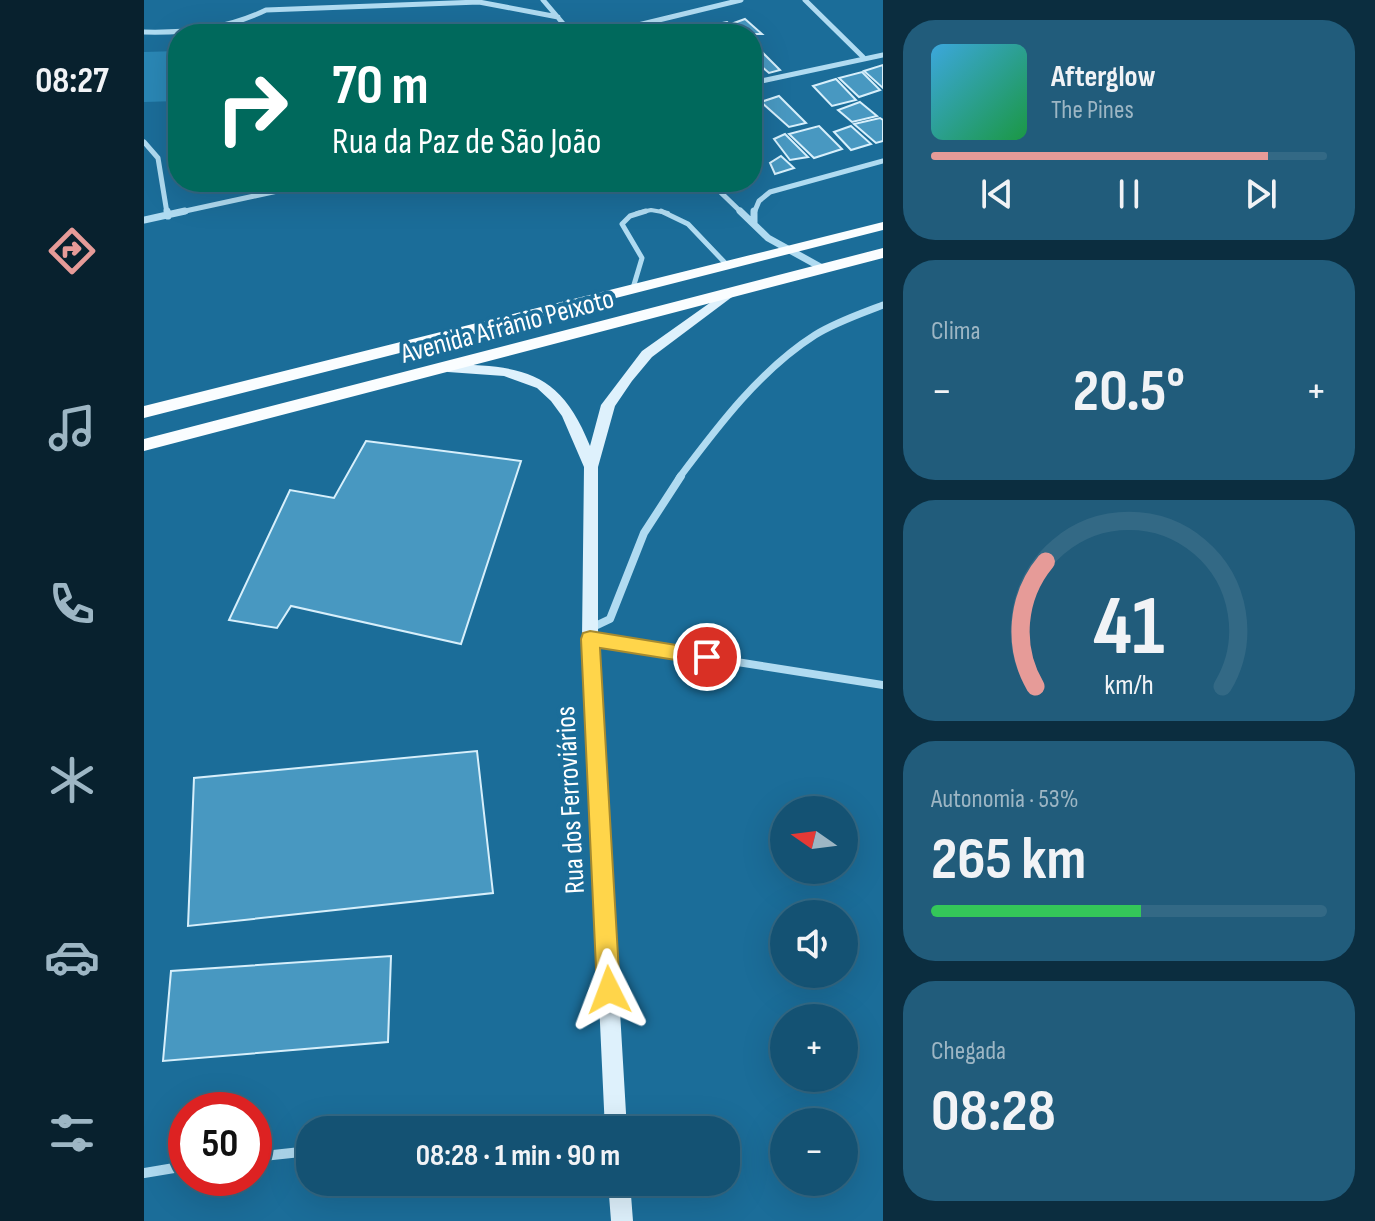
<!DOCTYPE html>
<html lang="pt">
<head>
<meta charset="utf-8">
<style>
  :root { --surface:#145273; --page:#215c7b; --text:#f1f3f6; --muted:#9db6c4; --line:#336985; --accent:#e69b98 }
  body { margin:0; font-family:"Sofia Sans Condensed",sans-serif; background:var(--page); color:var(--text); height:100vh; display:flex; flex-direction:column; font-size:30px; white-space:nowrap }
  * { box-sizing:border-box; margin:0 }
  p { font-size:26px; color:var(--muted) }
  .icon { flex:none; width:44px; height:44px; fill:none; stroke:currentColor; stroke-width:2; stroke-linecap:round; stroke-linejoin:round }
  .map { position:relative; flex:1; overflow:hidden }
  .panel { display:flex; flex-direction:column; gap:20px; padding:20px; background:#0b2d3f; width:492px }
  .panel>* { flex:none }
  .top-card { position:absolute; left:24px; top:24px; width:594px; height:168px; border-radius:32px; box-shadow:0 8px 32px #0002,0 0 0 2px var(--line); background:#00695c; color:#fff; overflow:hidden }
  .needle { width:52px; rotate:284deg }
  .controls { position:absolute; left:626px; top:796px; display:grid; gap:16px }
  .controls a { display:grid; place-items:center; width:88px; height:88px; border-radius:50%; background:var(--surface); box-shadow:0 8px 32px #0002,0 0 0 2px var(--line); font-size:40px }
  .speed { position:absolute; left:24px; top:1092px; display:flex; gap:16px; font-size:40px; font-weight:700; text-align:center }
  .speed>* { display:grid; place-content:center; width:104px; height:104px; border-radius:50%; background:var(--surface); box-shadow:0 8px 32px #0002,0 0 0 2px var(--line); line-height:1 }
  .speed .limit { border:12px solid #d22; background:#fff; color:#111 }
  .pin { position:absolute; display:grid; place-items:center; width:68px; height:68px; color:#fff; margin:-34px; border:4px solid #fff; border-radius:50%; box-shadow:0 2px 8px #0007 }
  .me { position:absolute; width:88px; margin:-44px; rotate:357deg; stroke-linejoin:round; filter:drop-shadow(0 0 6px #0008) }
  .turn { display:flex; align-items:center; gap:28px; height:168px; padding:0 32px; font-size:36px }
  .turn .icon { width:104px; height:104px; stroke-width:2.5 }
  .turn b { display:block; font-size:56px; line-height:68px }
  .big { font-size:60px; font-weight:700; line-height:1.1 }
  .panel .widget { flex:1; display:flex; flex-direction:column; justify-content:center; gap:12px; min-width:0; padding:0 28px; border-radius:32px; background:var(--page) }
  .panel .dial { align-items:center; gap:0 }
  .dial svg { height:208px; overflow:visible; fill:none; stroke:var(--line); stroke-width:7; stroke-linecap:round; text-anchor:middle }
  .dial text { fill:var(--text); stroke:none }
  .song { display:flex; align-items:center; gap:24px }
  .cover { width:96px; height:96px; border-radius:12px; background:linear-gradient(135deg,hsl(200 70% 55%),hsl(140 70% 35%)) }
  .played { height:8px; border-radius:4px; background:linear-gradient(90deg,var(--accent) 85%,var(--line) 85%) }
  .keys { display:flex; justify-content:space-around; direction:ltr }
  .heat { display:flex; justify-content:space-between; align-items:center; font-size:44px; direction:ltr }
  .charge { height:12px; border-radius:6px; background:linear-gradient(90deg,#34c759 53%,var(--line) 0) }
  .trip { position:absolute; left:152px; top:1116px; width:444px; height:80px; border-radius:32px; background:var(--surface); box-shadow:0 8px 32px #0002,0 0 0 2px var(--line); font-weight:700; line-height:80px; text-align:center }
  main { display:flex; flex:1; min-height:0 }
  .dock { display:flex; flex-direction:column; width:144px; justify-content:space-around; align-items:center; background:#08212e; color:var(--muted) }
  .dock .icon { width:56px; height:56px }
  .dock .current { color:var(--accent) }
  .dock b { font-size:36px; color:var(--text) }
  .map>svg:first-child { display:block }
  .green { fill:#2a87b5 }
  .building { fill:#4898c1; stroke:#d7effb; stroke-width:2 }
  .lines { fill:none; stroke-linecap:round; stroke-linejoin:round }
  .lane-far1 { stroke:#b0dbf1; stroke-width:4 }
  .lane { stroke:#b0dbf1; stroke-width:5 }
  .street-far3 { stroke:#b0dbf1; stroke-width:5 }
  .street-far2 { stroke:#b0dbf1; stroke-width:7 }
  .street-far1 { stroke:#b0dbf1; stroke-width:8 }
  .street { stroke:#b0dbf1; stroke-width:10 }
  .secondary { fill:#def1fc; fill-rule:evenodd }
  .primary { fill:#fafdff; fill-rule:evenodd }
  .route { fill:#ffd54a; stroke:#a68a30; stroke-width:2 }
  .labels { text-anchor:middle; stroke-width:8; stroke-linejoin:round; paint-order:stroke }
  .street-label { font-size:28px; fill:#fff; stroke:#1b6d99 }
</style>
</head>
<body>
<main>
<nav class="dock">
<b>08:27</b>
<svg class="icon current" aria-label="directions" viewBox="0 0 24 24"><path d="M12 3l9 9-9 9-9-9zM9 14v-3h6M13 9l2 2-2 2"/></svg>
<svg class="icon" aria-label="music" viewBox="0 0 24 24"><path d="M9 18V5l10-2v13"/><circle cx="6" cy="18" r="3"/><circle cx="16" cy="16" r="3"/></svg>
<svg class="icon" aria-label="phone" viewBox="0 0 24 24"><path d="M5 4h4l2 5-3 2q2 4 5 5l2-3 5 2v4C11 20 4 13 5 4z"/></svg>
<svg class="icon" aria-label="climate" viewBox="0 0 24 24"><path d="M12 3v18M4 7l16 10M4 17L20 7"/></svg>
<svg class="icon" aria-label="car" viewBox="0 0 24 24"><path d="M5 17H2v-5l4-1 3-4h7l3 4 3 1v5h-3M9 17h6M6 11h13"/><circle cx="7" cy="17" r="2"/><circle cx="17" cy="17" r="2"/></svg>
<svg class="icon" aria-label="filters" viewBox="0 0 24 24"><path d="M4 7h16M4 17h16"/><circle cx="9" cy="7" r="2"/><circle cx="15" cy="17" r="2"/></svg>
</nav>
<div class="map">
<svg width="739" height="1221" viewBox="0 0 739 1221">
  <rect width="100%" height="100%" fill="#1b6d99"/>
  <!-- green -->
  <path class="green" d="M34,51V101L0,102V52Z"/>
  <!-- building -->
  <path class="building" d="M601,19L618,34H602L590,23Z
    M583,22L595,34H575L568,25Z
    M612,46L636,70L625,73L608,58V47Z
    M739,65V88L720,71Z
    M718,72L736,90L715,97L695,78Z
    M692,79L712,100L688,106L669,86Z
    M635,96L662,123L645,127L617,102Z
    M716,102L733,116L708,122L694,110Z
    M736,118L739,120V141L732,143L710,124Z
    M675,126L698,149L670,158L645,134Z
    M707,126L727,144L707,150L690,132Z
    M641,134L664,157L646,160L630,139Z
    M637,156L650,168L631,174L626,163Z
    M222,441L377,461L317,644L147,606L133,628L85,620L146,490L190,498Z
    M333,751L349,893L44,926L50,778Z
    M247,956L244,1042L19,1061L27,971Z"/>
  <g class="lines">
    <!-- lane-far1 -->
    <path class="lane-far1" d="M493,213L507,210L524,213"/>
    <!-- lane -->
    <path class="lane" d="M517,211L544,224L584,266
      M489,288L498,258L478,224L486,216L502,211"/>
    <!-- street-far3 -->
    <path class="street-far3" d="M399,0L428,34
      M661,0L719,57
      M0,32C43,33 83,29 122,10L335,2L414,17
      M457,34L597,0
      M608,83L739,55
      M0,142L14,158L23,213
      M566,182L598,213
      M32,213L175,182
      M610,213L615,201L626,192L739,161"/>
    <!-- street-far2 -->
    <path class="street-far2" d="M23,211L24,216
      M596,211L624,238L680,269
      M0,220L41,211
      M610,223V211
      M535,478C574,426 616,370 671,335C692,322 716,314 739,305"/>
    <!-- street-far1 -->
    <path class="street-far1" d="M447,628L466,619L500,533L537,476
      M447,639L739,685"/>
    <!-- street -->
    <path class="street" d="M355,1130L469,1118
      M110,1157L166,1151
      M0,1173L42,1166"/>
    <!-- secondary -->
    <path class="secondary" d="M584,290L590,294L588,297L508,357L488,381L471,406L454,467V639L483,1130H461L438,639L440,467L418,416L407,401L393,388L360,376L304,372L297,368L304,364C378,366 416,370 446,446L457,405L498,351Z
      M464,1182H486L489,1221H467Z"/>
    <!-- primary -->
    <path class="primary" d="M739,222V230L0,418V406Z
      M739,248V258L0,451V439Z"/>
  </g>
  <!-- route -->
  <path class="route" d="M446,631L563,650L570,652L573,657L570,663L563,665L456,648L476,990L473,998L465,1001L456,998L453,990L437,639L439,633Z"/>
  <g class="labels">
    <!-- street labels -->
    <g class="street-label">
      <text transform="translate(363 325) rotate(-15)" y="10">Avenida Afrânio Peixoto</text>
      <text transform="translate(425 800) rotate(-93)" y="10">Rua dos Ferroviários</text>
    </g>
  </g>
</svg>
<div class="controls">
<a><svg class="needle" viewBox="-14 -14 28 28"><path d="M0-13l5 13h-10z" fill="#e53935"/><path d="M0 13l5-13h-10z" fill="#9db6c4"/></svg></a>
<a><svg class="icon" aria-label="sound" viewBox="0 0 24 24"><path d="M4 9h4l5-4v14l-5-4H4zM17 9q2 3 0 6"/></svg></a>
<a>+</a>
<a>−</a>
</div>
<div class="speed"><div class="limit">50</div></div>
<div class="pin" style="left:563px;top:657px;background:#d93025"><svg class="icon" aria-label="arrive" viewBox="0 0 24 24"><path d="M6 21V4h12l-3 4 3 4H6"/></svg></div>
<svg class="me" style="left:465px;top:990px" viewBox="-20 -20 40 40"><path d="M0-17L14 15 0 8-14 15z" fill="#ffd54a" stroke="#fff" stroke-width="4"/></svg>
<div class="trip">08:28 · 1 min · 90 m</div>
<div class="top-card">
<div class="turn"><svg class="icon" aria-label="right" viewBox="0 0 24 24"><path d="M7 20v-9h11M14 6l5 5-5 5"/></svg><div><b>70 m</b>Rua da Paz de São João</div></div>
</div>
</div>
<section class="panel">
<div class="widget">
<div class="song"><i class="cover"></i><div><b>Afterglow</b><p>The Pines</p></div></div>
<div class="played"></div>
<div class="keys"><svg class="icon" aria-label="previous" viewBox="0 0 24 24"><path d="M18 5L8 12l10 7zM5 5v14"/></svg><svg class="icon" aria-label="pause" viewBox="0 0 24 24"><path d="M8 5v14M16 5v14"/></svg><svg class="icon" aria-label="next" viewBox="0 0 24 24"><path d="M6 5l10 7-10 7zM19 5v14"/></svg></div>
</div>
<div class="widget"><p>Clima</p>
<div class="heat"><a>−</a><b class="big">20.5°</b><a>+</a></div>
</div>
<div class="widget dial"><svg viewBox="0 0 100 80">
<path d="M14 69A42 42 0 1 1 86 69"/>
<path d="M14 69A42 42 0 0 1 18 21" stroke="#e69b98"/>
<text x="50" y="56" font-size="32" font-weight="700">41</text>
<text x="50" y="72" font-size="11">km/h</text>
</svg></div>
<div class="widget"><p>Autonomia · 53%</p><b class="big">265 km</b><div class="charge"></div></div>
<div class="widget"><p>Chegada</p><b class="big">08:28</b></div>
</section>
</main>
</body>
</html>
